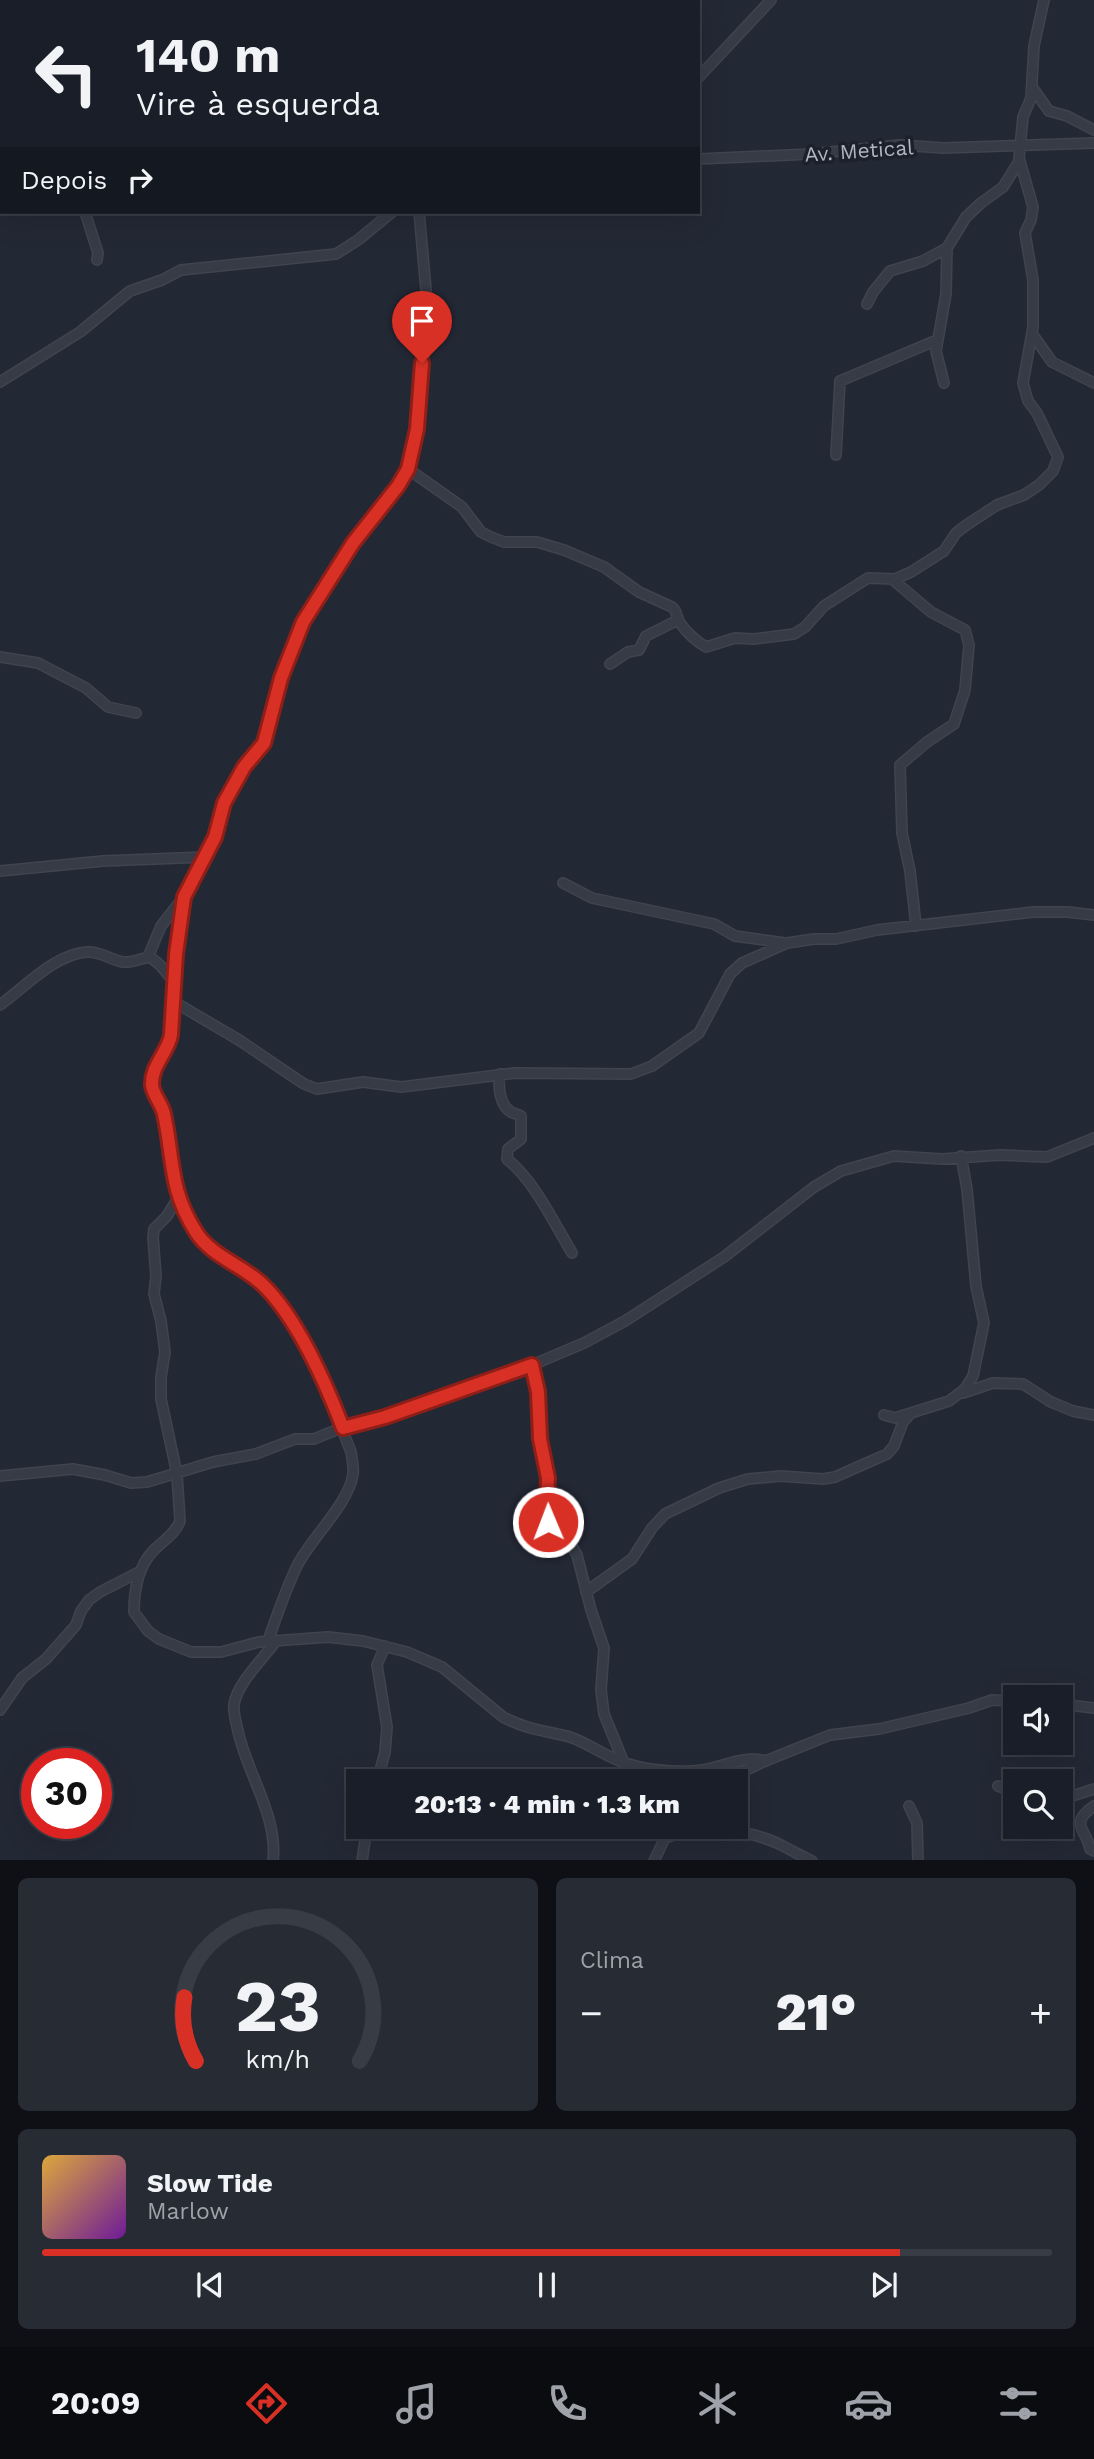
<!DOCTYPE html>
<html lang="pt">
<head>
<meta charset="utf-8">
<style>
  :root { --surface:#1a1e28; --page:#272b34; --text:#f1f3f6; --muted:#9fa2a8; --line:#383c45; --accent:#d93025 }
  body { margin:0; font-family:"Work Sans",sans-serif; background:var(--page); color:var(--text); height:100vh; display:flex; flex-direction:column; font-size:26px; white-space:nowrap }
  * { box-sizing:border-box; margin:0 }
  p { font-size:23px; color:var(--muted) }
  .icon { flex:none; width:38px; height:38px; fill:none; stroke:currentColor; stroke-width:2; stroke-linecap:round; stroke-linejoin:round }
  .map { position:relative; height:1860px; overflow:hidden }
  .side { display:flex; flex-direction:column; gap:18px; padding:18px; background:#0e1016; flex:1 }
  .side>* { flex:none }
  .hud { position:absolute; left:0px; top:0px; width:700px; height:214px; box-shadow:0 7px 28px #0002,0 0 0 2px var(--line); background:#1a1e28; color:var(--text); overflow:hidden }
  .tools { position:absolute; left:1003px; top:1685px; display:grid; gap:14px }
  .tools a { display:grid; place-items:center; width:70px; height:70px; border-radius:0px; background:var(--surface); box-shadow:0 7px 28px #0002,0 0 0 2px var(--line); font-size:35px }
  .speed { position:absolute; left:21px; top:1748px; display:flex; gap:14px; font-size:35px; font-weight:700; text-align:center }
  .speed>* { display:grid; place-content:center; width:91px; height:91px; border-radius:50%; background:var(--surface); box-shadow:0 7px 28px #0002,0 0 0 2px var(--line); line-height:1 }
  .speed .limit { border:10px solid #d22; background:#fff; color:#111 }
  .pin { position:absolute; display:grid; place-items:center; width:60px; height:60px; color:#fff; margin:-72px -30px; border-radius:50% 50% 50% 0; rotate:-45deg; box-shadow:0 0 7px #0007 }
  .pin .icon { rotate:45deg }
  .me { position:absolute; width:77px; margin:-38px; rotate:359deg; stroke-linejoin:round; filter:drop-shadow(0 0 5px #0008) }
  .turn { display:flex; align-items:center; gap:24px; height:147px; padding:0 21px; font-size:32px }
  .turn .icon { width:91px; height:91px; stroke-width:2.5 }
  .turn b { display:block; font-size:49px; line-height:60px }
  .then { display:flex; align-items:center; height:66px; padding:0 21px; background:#0003; gap:14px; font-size:26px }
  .big { font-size:52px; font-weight:800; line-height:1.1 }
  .side .card { flex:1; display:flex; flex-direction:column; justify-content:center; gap:10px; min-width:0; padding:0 24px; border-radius:10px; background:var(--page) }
  .side .dial { align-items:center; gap:0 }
  .dial svg { height:182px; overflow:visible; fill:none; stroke:var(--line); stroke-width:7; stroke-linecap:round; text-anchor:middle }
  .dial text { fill:var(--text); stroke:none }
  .song { display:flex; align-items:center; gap:21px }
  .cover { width:84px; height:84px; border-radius:10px; background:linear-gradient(135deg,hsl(40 70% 55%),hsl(280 70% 35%)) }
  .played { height:7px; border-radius:4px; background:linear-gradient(90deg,var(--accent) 85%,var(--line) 85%) }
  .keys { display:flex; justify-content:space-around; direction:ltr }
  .heat { display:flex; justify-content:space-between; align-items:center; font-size:38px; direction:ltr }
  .side .tiles { flex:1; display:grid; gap:18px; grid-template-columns:1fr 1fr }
  .card:last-child { grid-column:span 2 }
  .trip { position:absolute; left:346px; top:1769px; width:402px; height:70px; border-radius:0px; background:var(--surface); box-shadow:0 7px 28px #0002,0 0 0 2px var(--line); font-weight:800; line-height:70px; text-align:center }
  .tab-bar { display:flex; height:112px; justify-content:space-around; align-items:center; background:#0a0c10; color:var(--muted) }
  .tab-bar .icon { width:49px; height:49px }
  .tab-bar .current { color:var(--accent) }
  .tab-bar b { font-size:32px; color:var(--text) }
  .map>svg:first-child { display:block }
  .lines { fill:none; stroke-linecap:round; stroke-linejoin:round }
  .minor-casing { stroke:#3f444f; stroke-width:12 }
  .minor { stroke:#363b46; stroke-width:9 }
  .route-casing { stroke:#8d1f18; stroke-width:18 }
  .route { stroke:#d93025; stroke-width:12 }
  .labels { text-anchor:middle; stroke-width:7; stroke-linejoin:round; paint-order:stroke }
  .street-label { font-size:21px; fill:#b1b5c2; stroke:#1b202a }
</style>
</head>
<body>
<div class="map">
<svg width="1094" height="1861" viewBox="0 0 1094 1861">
  <rect width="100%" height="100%" fill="#232835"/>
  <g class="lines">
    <defs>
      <path id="minor" d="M361,0L362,2
        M151,2L153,0
        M178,2V0
        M636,2L639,0
        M698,78L771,0
        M1032,87L1049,111L1067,116L1094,130
        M0,125H2
        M698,159L811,154L900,145L943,148L1094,143
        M0,188L2,189
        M85,212L98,253L97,260
        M419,212L427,301V327L413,457L398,486L353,543L298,630L281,678L264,743L244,767L222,808L215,837L185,896L174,982V1001L176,1003L239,1040L304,1084L317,1089L363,1082L401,1087L515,1073L631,1074L652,1066L699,1033L730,974L742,963L787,943L814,939H836L877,930L1033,912H1068L1094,915
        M867,304L873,292L890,271L923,261L947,248L966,217L981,203L1003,187L1020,160
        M1033,335L1052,362L1094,383
        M0,382L80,332L130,291L162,280L181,270L336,254L358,240L392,212
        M944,383L936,351L946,294L947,248
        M836,455L840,381L937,340
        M408,469L462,507L481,532L491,537L504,542H537L564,550L604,567L639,592L672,607C678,612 676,617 680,623C686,632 697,642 706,647L735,638L754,639L794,634L805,627L824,606L868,578L895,579L911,572L944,551L956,533L965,526L997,505L1024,495L1039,485L1053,471L1058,457L1037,413L1028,401L1023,383L1033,327V280L1025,233L1031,220L1033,207L1019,158L1023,117L1031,98L1034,46L1044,0
        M892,579L931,612L965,630L969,645L965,690L954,724L927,742L900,765L902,833L910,871L916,926
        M0,657L38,663L86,688L108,707L136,713
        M610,664L628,652L639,650L646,636L678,620
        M0,871L103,861L205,857
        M563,883L592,898L714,924L735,936L785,943
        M148,957L161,926L183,898
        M174,1001L170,1042L157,1066L152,1085L164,1114L171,1146L172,1172L180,1203L195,1231L206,1245L256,1278L268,1290L284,1312L314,1358L351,1452C352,1459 354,1467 353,1474C349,1504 310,1539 297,1566C285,1591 277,1615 268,1641
        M0,1005C25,987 55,954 87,952C101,951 110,960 123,962C133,963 141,958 150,957L160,965L174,982
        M500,1074C498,1085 499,1105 511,1112C514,1114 518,1114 521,1116V1139L508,1149L507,1159C535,1182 553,1221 572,1253
        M178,1198L167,1216L154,1229L153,1237L156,1276L154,1294L161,1321L165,1352L161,1377V1399L177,1474L180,1521C176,1533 163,1541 154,1550C138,1566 134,1590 134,1612L148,1631L159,1639L191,1652H221L259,1642L328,1637L363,1641L407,1652L442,1667L503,1717C525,1729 546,1731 570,1737C585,1742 599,1752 613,1758C638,1770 665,1772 692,1771C718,1771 739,1754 766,1761
        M532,1365L538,1392L540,1439L548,1478L546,1518L568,1539L577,1555L591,1610L604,1648L601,1690L604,1714L624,1763
        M963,1393L993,1383L1023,1384L1051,1402L1073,1411L1094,1415
        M884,1415L895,1418L949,1401L965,1389L973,1376L984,1323L976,1286L967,1189L961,1156
        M0,1476L73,1469L105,1475L131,1483L147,1482L213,1462L256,1454L295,1439H314L336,1430L385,1417L532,1365L584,1343L625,1321L724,1257L814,1187L841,1171L894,1156L942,1159L1000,1155L1047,1157L1094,1138
        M586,1592L632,1559L652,1528L665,1514L719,1488L748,1479L781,1476L823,1479L835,1477L887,1454L894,1446L903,1422L910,1414
        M1060,1704L1094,1708
        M0,1710L22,1678L46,1659L76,1625L81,1611L89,1600L100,1592L139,1572
        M377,1782L385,1752L387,1727L377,1665L385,1646
        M721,1782L763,1762L830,1735L879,1729L969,1708L992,1700L1015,1701
        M998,1786L1015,1793
        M1060,1800L1094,1789
        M909,1806L917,1823L918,1861
        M1094,1806C1068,1824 1087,1830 1090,1849L1094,1851
        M665,1838C699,1825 743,1828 777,1843C789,1849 800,1855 812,1861
        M273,1861C278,1815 247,1774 238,1731C236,1723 233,1712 234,1704C238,1682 263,1659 276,1641
        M362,1861L367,1827
        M654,1861L670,1827"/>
    </defs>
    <!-- minor casing -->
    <use href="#minor" class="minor-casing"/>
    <!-- minor -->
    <use href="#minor" class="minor"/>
  </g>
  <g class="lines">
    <defs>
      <path id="route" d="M422,363L417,429L408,469L398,486L353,543L303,622L281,678L264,743L244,767L224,803L215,837L184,897L176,954L171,1035C168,1052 151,1066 152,1085C153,1095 162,1104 164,1114C174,1160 169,1190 196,1232C211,1256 242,1265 262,1284C297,1317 326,1384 343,1428L385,1417L532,1365L538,1392L540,1439L548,1478L546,1518L548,1522"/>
    </defs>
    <!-- route casing -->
    <use href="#route" class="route-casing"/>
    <!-- route -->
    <use href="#route" class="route"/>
  </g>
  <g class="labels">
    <!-- street labels -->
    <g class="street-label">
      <text transform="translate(859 151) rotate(-4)" y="7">Av. Metical</text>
    </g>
  </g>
</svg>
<div class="tools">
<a><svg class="icon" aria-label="sound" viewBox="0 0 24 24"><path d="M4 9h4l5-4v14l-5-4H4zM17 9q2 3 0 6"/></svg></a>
<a><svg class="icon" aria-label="search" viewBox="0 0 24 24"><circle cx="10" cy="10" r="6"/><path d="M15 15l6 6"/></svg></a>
</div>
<div class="speed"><div class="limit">30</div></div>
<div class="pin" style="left:422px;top:363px;background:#d93025"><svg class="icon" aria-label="arrive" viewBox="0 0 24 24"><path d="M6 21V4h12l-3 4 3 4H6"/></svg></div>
<svg class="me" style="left:548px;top:1522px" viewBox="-20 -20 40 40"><circle r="17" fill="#d93025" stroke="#fff" stroke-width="3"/><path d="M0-11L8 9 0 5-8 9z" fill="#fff"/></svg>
<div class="trip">20:13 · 4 min · 1.3 km</div>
<div class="hud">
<div class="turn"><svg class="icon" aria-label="left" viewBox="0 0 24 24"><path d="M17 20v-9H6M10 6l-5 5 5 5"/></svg><div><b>140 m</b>Vire à esquerda</div></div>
<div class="then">Depois<svg class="icon" aria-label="right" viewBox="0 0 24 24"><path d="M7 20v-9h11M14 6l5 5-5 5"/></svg></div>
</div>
</div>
<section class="side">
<div class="tiles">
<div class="card dial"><svg viewBox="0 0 100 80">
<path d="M14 69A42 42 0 1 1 86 69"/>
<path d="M14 69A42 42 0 0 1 9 41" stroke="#d93025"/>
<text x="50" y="56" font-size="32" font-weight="700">23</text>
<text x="50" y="72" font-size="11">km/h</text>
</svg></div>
<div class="card"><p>Clima</p>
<div class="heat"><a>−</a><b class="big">21°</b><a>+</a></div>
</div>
<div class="card">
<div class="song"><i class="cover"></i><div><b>Slow Tide</b><p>Marlow</p></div></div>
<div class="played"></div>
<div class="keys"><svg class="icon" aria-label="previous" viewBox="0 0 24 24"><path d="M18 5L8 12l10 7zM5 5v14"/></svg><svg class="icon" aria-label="pause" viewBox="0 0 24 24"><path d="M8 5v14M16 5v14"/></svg><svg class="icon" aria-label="next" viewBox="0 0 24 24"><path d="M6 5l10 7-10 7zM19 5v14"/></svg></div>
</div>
</div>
</section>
<nav class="tab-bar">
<b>20:09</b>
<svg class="icon current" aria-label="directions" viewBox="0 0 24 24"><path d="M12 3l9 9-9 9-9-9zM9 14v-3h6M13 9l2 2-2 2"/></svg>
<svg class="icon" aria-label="music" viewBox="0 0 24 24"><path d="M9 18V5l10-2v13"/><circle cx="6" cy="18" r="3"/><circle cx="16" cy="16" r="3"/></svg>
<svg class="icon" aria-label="phone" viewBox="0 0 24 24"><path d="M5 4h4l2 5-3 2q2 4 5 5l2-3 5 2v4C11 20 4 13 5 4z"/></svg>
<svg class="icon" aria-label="climate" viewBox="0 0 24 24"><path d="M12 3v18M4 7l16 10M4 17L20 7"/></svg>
<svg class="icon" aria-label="car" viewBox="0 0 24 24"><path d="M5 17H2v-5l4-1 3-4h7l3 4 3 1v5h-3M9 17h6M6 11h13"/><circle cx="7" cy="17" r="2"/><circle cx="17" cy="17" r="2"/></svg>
<svg class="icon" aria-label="filters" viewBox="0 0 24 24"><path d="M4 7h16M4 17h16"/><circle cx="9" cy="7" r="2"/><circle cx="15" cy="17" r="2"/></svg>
</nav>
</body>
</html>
